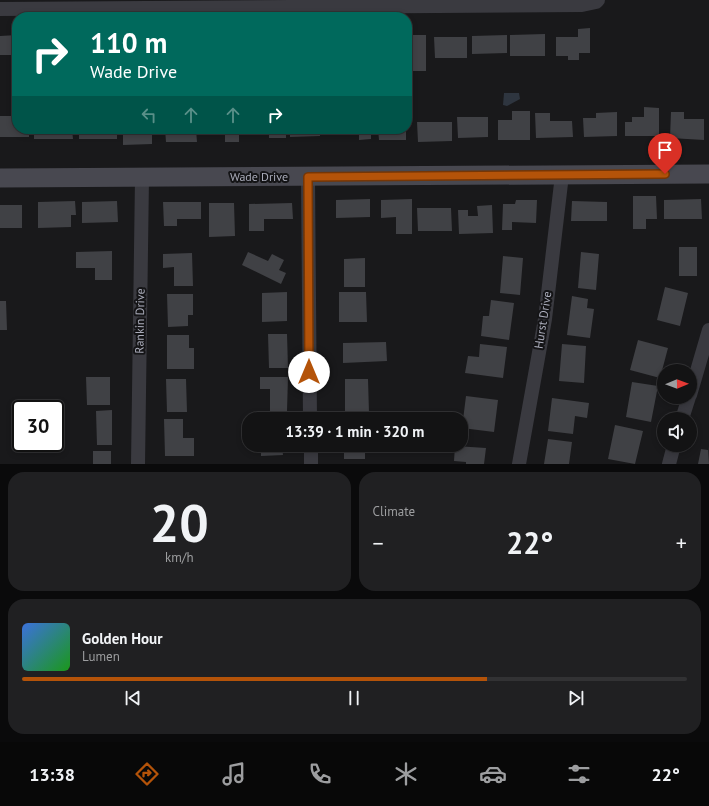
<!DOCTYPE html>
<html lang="en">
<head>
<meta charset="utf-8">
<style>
  :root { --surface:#131314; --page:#202022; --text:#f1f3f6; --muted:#9d9ea0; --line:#323234; --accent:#b45309 }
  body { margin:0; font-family:"PT Sans",sans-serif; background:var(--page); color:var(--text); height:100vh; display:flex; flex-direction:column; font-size:15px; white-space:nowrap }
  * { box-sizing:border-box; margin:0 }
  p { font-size:13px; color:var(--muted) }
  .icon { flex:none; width:22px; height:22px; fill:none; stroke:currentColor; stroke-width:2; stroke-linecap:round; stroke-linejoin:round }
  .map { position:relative; height:464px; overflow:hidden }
  .panel { display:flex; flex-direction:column; gap:8px; padding:8px; background:#0a0a0b; flex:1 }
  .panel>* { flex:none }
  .hud { position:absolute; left:12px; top:12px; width:400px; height:122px; border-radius:16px; box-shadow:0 2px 6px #0003,0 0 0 1px var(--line); background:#00695c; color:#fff; overflow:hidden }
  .needle { width:26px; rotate:89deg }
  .fabs { position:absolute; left:657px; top:364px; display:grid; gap:8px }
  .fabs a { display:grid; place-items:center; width:40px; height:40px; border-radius:50%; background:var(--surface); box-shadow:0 2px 6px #0003,0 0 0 1px var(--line); font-size:20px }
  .speed { position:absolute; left:12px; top:400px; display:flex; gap:8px; font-size:20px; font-weight:700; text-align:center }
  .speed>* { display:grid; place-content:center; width:52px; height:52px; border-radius:50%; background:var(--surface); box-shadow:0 2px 6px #0003,0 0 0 1px var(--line); line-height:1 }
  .speed .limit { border:2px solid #111; border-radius:6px; background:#fff; color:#111 }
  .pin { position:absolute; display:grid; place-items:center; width:34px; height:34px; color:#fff; margin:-41px -17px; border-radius:50% 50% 50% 0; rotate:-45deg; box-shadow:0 0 4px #0007 }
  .pin .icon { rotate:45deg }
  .me { position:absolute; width:44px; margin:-22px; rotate:0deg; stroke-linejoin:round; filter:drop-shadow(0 0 3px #0008) }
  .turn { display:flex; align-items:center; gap:14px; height:84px; padding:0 12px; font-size:18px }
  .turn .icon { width:52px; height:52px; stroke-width:2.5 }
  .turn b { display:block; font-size:28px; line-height:34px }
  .lanes { display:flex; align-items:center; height:38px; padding:0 12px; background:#0003; justify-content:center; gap:20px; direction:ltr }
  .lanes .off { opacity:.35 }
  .big { font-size:30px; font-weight:800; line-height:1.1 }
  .panel .card { flex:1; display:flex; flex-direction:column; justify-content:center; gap:6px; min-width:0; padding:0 14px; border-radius:16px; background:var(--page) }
  .panel .dial { align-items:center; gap:0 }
  .dial b { font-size:52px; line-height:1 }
  .song { display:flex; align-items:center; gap:12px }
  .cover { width:48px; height:48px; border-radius:6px; background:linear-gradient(135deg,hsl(220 70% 55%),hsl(120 70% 35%)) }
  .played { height:4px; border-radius:2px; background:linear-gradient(90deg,var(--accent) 70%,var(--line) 70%) }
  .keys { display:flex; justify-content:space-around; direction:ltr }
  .heat { display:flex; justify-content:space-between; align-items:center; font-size:22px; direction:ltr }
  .panel .tiles { flex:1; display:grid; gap:8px; grid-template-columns:1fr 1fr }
  .card:last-child { grid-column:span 2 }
  .trip { position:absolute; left:242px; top:412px; width:226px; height:40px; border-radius:16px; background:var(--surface); box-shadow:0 2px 6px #0003,0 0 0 1px var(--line); font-weight:800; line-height:40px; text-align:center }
  .tabs { display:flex; height:64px; justify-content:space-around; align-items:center; background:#080808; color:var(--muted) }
  .tabs .icon { width:28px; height:28px }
  .tabs .on { color:var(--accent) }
  .tabs b { font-size:18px; color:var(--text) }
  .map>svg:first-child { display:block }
  .water { fill:#2e353f }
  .building { fill:#404145 }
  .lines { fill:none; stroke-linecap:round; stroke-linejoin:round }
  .street { stroke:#3a3a40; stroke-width:14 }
  .secondary { stroke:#484850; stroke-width:19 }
  .route-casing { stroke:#753606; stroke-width:10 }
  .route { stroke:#b45309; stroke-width:7 }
  .labels { text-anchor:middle; stroke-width:4; stroke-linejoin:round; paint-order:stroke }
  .street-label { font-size:12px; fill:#abadbb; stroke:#141416 }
</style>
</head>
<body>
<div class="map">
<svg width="709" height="464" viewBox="0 0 709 464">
  <rect width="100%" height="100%" fill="#19191b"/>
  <!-- water -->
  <path class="water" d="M504,93H519L520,99L507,106L503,105Z"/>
  <!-- building -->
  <path class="building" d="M590,28V53H579V60H568V56H556V37H578V29Z
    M545,34V56H510V35Z
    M17,35V55H0V36Z
    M409,35H426V71H413V61H407V44H410Z
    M507,35V53L472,54V36Z
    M434,37H467V58H435Z
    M644,107L659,108V136H625V122H632V117H644Z
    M512,111H530V140H498V120H512Z
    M617,112V136L584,137L583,118H596V113Z
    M671,112H684V119H704V140L670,138Z
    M535,113H550V121H572L573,137L536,138Z
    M0,116H17V129H29V137H0Z
    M457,117H488V137L458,138Z
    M417,122H452V141L418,142Z
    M34,129H72L73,139H34Z
    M79,129H117V139H79Z
    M123,129H152V144L123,145Z
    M165,129H196L197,142H166Z
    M205,129H239V142H225V131H205Z
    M248,129H286V138H269V132L248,133Z
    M290,129H320V136L290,137Z
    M359,129H371V139L359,140Z
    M378,129H406V140H379Z
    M633,196H656L657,219H646V229H633Z
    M370,199V217L336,218V200Z
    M412,199V234H396V217L381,218V200Z
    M701,199L702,219H664V200Z
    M516,200H537L536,223L512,222V230H502L503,204H515Z
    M75,201L76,215H71V227L38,228V202Z
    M117,201L118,222L82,223V202Z
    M572,201L607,202V221H571Z
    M163,202H201V219H177V226H164Z
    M209,203H234L235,236L209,237Z
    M292,203L293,219H264V231H249V204Z
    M0,205H22V228H0Z
    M492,205L493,233L459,234L458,210H468V216H478L477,206Z
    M417,208H451L452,231H418Z
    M679,247H697V276H679Z
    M112,251V280H95V268H76V252Z
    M248,252L268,261L272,254L284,260L279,270L286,273L281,284L242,265Z
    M581,252L599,254L596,290L578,288Z
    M192,253L193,286H174V267L163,268V254Z
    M503,256L523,258L520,295L500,293Z
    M365,258V287H344V259Z
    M665,287L688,293L680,326L657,320Z
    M287,292V321L262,322V293Z
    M339,292H366L367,322H339Z
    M167,294H193V315H188V326L168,327Z
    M572,296L588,299L587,308L594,309L590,338L567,335Z
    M491,300L514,303L509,340L481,336L483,316H489Z
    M0,301H6L7,330H0Z
    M268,334H287L288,368H269Z
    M167,335H189V348H194V369H167Z
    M638,340L668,348L660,378L630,370Z
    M386,342L387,361L343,363V343Z
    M480,344L507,347L503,378L465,373L468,356L479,357Z
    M562,344L586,346L584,383L559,381Z
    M86,377H110V405H87Z
    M260,377H288L287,411H270V389H260Z
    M166,379H186L187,412H167Z
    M345,379H368L369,413H345Z
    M632,382L658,386L651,422L626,417Z
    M466,396L498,400L494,432L462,428Z
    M552,398L589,403L587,418L575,416L573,434L548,431Z
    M112,410V445H97L96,411Z
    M164,419H183V438H194V456H165Z
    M615,425L643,431L635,464L608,459Z
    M548,439L572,442L569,464H544Z
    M261,445H282L283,455L261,456Z
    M344,445H365V459H344Z
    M455,446L486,448L484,464H466V462L454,461Z
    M708,446L709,464H698L701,449L708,450Z
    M93,451H111V464H93Z"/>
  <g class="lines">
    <!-- street -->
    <path class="street" d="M0,9L582,5L596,2L598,0
      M308,177L310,419
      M690,395L709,330
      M682,419L689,397
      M311,445V464
      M138,464L142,178
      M519,464L545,319L562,175
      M669,464L674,445"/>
    <!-- secondary -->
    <path class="secondary" d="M0,178L709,174"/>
  </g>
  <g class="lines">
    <defs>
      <path id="route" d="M309,372L308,177L665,174"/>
    </defs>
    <!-- route casing -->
    <use href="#route" class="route-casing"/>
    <!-- route -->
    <use href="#route" class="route"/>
  </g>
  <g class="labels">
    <!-- street labels -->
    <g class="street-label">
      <text x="259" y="181">Wade Drive</text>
      <text transform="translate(543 320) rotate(-81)" y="4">Hurst Drive</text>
      <text transform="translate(140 321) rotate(-89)" y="4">Rankin Drive</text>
    </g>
  </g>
</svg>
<div class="fabs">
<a><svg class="needle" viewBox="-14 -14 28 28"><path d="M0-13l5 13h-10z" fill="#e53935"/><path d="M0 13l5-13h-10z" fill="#9d9ea0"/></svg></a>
<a><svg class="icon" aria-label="sound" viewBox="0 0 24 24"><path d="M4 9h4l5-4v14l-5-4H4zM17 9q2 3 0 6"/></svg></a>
</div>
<div class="speed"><div class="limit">30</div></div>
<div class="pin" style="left:665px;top:174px;background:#d93025"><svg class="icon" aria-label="arrive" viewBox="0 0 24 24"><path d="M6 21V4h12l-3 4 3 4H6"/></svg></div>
<svg class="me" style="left:309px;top:372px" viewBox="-20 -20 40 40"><circle r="19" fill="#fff"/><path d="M0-13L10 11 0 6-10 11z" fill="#b45309"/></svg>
<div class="trip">13:39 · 1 min · 320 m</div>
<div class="hud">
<div class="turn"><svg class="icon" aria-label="right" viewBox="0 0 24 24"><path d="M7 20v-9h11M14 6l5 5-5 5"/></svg><div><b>110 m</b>Wade Drive</div></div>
<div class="lanes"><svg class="icon off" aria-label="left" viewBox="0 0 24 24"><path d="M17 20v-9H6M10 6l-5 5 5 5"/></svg><svg class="icon off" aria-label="ahead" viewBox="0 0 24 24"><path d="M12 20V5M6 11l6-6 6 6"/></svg><svg class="icon off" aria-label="ahead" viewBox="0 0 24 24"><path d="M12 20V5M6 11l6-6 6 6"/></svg><svg class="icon" aria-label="right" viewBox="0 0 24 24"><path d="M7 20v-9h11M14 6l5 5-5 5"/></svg></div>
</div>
</div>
<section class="panel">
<div class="tiles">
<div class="card dial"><b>20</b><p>km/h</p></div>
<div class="card"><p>Climate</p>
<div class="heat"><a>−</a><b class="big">22°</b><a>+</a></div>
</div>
<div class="card">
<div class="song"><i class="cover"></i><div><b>Golden Hour</b><p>Lumen</p></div></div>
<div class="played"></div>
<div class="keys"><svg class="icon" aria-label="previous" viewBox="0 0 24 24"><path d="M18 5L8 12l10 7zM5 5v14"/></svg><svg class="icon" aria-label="pause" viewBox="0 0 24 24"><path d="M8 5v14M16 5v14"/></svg><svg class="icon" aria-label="next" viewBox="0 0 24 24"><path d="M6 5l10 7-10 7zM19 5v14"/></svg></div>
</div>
</div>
</section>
<nav class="tabs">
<b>13:38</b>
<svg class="icon on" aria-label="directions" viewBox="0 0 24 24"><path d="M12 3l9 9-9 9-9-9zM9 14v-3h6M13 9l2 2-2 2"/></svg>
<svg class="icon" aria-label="music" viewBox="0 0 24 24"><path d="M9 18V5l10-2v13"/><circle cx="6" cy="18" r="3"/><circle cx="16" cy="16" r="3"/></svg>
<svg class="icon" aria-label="phone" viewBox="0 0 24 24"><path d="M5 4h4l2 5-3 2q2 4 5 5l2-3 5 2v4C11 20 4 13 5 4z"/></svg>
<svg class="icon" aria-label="climate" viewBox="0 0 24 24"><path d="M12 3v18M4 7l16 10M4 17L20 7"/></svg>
<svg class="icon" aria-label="car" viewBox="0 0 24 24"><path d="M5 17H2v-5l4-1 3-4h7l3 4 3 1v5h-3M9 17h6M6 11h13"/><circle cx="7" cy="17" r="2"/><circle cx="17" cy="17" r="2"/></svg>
<svg class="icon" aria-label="filters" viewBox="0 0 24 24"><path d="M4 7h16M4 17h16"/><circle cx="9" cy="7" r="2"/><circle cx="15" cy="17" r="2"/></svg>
<b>22°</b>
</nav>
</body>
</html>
